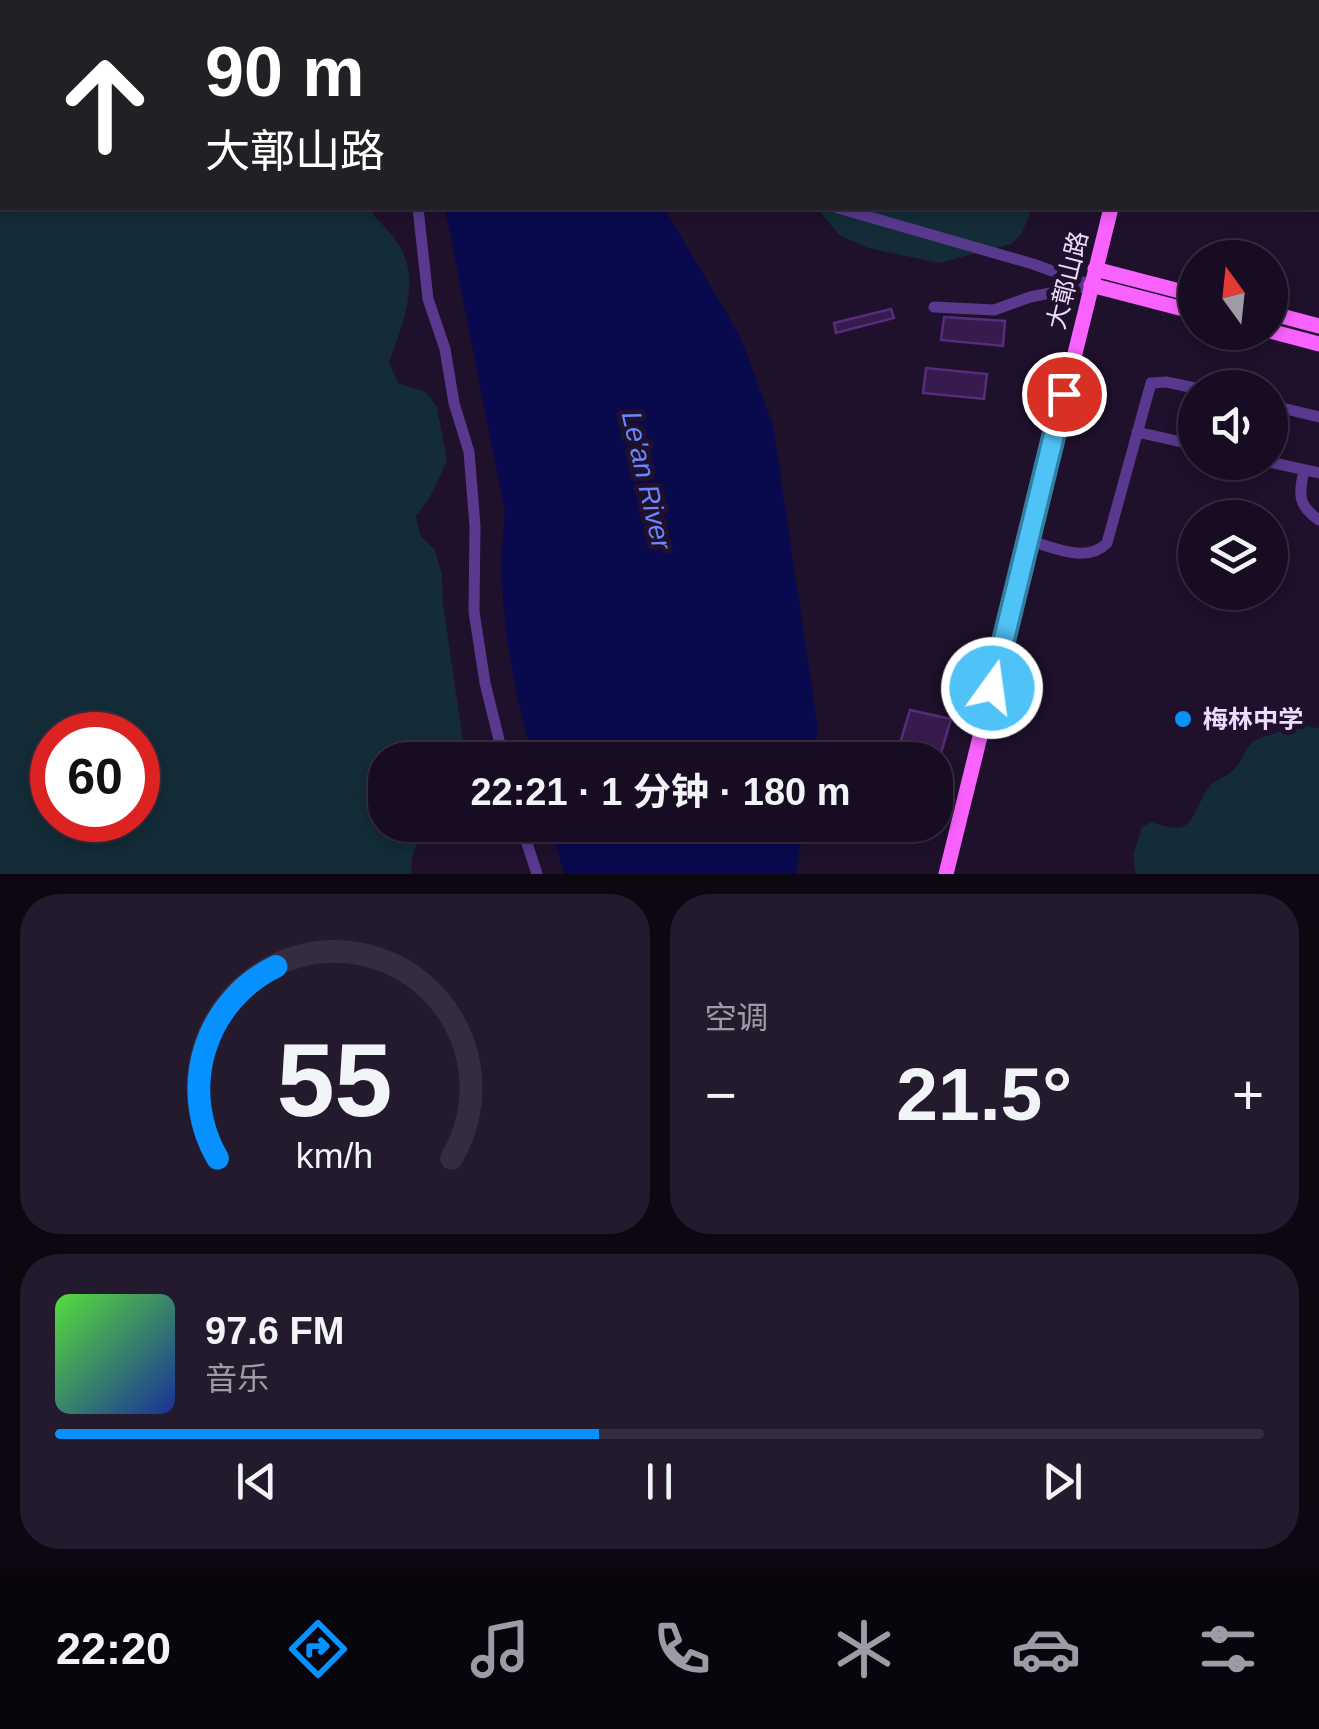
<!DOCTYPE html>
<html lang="zh">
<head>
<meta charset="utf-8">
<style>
  :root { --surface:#170c21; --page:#241a2e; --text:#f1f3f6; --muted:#9e9ba5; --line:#362c3f; --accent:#0791ff }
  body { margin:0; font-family:Arial,"Noto Sans SC",sans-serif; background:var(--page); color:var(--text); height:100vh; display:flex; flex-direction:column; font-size:38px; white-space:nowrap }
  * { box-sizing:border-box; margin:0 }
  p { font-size:32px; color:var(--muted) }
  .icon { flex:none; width:55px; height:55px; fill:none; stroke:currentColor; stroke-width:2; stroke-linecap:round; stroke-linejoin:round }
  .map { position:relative; height:874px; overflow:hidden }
  .panel { display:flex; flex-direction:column; gap:20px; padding:20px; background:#0d0712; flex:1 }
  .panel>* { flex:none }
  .top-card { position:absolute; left:0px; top:0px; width:1320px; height:210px; box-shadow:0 5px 15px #0003,0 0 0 2px var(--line); background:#202124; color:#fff; overflow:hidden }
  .needle { width:65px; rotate:345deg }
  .tools { position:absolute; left:1178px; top:240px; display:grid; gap:20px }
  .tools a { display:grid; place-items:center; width:110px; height:110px; border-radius:50%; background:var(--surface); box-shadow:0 5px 15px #0003,0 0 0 2px var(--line); font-size:50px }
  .speed { position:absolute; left:30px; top:712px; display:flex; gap:20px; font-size:50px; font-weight:700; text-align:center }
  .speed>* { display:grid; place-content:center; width:130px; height:130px; border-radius:50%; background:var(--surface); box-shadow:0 5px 15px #0003,0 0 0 2px var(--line); line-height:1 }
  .speed .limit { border:15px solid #d22; background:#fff; color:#111 }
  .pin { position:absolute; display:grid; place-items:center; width:85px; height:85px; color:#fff; margin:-42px; border:5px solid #fff; border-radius:50%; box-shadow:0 2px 10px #0007 }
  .me { position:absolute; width:110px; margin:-55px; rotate:14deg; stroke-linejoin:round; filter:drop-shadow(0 0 8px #0008) }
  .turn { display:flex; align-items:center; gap:35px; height:210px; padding:0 40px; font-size:45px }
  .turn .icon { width:130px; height:130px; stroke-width:2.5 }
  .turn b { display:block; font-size:70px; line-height:85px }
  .big { font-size:75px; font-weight:700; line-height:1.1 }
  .panel .card { flex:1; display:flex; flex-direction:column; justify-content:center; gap:15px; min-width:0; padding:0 35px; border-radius:40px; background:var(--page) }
  .panel .dial { align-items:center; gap:0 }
  .dial svg { height:260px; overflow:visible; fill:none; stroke:var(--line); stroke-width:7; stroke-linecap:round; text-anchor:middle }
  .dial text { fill:var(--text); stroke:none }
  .song { display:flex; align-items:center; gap:30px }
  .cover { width:120px; height:120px; border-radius:15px; background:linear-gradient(135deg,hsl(110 70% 55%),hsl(230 70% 35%)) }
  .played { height:10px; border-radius:5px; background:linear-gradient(90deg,var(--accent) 45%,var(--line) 45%) }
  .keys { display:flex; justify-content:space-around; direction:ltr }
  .heat { display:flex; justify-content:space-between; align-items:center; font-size:55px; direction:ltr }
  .panel .tiles { flex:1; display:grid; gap:20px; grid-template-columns:1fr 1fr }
  .card:last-child { grid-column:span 2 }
  .trip { position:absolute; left:368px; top:742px; width:585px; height:100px; border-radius:40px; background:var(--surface); box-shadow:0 5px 15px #0003,0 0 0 2px var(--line); font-weight:700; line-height:100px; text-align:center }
  .tab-bar { display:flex; height:160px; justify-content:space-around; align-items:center; background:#09050d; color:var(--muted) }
  .tab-bar .icon { width:70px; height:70px }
  .tab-bar .active { color:var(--accent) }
  .tab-bar b { font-size:45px; color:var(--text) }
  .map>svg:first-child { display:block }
  .green { fill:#132c37; fill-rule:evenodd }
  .water { fill:#080a4d }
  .building { fill:#371b4e; stroke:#572c7b; stroke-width:2.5 }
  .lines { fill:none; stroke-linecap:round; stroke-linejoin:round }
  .path { stroke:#2a98c4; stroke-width:2.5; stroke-dasharray:5 8; stroke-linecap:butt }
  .minor { stroke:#59398e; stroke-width:11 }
  .major { stroke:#fa62ff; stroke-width:15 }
  .route-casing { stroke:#337fa1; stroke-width:25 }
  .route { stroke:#4fc3f7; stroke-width:18 }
  .poi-dot { fill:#0791ff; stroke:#1f102c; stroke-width:4 }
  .labels { text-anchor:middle; stroke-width:10; stroke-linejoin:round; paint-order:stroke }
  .street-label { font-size:25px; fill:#ecdbff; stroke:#1f102c }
  .poi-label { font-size:25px; font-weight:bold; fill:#ecdbff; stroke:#1f102c; text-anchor:start }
  .water-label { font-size:28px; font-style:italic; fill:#6986ff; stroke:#1f102c }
</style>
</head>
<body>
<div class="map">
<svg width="1319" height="874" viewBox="0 0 1319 874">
  <rect width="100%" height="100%" fill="#1f102c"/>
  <!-- green -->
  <path class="green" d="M0,148L2,208H368C378,221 391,232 399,245C422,282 401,327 389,363L398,383L426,392L437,407L447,461L430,497L416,516L420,535L435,550L442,575L443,603L463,742L458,760H385V825H424L412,857L411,874H0ZM138,735V820H52V735Z
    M817,208H1032L1022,233L1011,244L939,263L868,248L839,235Z
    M1298,725L1319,728V874H1136L1133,855L1142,827L1152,822C1196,839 1189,816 1209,787C1213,781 1224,778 1230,773C1242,764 1243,752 1253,741Z"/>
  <!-- water -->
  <path class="water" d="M445,208H664L740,336L773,425L818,729L813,760H533C511,679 495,597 505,513Z
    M551,825H803L796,874H564Z"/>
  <!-- building -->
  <path class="building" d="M891,309L894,318L836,333L834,323Z
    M944,317L1005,321L1003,346L941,340Z
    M926,368L987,374L984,399L923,393Z
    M910,710L951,719L941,753L914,745L911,754L920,757V760H895Z"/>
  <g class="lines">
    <!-- path -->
    <path class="path" d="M594,0L595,2
      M0,2L2,4
      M0,38H2"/>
    <!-- minor -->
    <path class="minor" d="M135,0L143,2
      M356,0V2
      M418,208L428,299L445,349L454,403L469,452L475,526L474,612L485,683L504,760
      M838,208L1033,264L1091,285
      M934,307L994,310L1030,297L1087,286
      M1270,405L1319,417
      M1137,432L1195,445
      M1270,462L1319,473
      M1304,470C1299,494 1297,505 1319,520
      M1028,540C1052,547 1087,564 1107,543L1151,383L1166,382L1195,388
      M521,825L537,874"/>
    <!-- major -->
    <path class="major" d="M1175,2L1176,0
      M1095,269L1195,295
      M1091,285L1195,312
      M1270,313L1319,326
      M1270,331L1319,344
      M946,874L1111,208"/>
  </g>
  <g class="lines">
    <defs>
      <path id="route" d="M992,688L1064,394"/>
    </defs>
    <!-- route casing -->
    <use href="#route" class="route-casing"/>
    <!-- route -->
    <use href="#route" class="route"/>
  </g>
  <!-- markers -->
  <circle class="poi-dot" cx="1183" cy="719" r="10"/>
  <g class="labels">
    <!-- street labels -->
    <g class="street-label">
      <text transform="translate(1067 280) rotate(-76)" y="9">大鄣山路</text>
    </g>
    <!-- poi labels -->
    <g class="poi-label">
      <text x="1203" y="728">梅林中学</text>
    </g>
    <!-- water labels -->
    <g class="water-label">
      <text transform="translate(647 480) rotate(77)" y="10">Le'an River</text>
    </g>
  </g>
</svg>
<div class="tools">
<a><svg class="needle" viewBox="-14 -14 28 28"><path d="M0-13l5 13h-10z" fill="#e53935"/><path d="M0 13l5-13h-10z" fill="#9e9ba5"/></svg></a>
<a><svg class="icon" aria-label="sound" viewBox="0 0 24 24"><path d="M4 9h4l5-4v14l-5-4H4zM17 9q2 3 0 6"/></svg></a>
<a><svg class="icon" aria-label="layers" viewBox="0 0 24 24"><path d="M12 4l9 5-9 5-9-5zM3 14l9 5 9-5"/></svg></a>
</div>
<div class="speed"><div class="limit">60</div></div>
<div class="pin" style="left:1064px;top:394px;background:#d93025"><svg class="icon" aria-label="arrive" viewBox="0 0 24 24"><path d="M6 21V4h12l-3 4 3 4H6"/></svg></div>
<svg class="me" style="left:992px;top:688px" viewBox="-20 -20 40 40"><circle r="17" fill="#4fc3f7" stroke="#fff" stroke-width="3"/><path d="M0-11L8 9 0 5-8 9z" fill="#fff"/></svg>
<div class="trip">22:21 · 1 分钟 · 180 m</div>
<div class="top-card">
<div class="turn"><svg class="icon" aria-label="ahead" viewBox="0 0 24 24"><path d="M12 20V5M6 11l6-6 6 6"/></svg><div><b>90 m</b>大鄣山路</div></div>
</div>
</div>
<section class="panel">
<div class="tiles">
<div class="card dial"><svg viewBox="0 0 100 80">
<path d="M14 69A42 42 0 1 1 86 69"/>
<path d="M14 69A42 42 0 0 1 32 10" stroke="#0791ff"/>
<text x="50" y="56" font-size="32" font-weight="700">55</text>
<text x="50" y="72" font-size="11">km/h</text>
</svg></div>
<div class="card"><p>空调</p>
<div class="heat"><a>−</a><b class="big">21.5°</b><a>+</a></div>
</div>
<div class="card">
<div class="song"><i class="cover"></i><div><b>97.6 FM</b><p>音乐</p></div></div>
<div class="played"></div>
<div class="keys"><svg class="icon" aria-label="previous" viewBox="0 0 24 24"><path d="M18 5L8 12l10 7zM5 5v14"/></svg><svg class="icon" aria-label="pause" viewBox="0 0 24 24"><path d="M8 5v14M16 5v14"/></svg><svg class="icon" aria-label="next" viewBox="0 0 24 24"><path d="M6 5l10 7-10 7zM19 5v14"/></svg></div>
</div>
</div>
</section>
<nav class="tab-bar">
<b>22:20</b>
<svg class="icon active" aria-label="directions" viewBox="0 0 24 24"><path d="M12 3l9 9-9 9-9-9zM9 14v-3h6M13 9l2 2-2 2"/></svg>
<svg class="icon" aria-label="music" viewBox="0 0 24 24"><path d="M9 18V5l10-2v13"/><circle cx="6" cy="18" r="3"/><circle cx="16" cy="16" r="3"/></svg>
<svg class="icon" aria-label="phone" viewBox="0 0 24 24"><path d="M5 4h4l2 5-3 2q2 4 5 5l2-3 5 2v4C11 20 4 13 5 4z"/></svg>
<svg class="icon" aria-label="climate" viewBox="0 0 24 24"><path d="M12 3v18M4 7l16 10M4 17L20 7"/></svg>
<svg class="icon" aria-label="car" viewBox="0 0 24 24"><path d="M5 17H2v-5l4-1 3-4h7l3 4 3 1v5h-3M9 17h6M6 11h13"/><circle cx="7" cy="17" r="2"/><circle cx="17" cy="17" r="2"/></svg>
<svg class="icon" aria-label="filters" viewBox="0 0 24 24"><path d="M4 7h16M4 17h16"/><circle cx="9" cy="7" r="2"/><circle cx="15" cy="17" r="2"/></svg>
</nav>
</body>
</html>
